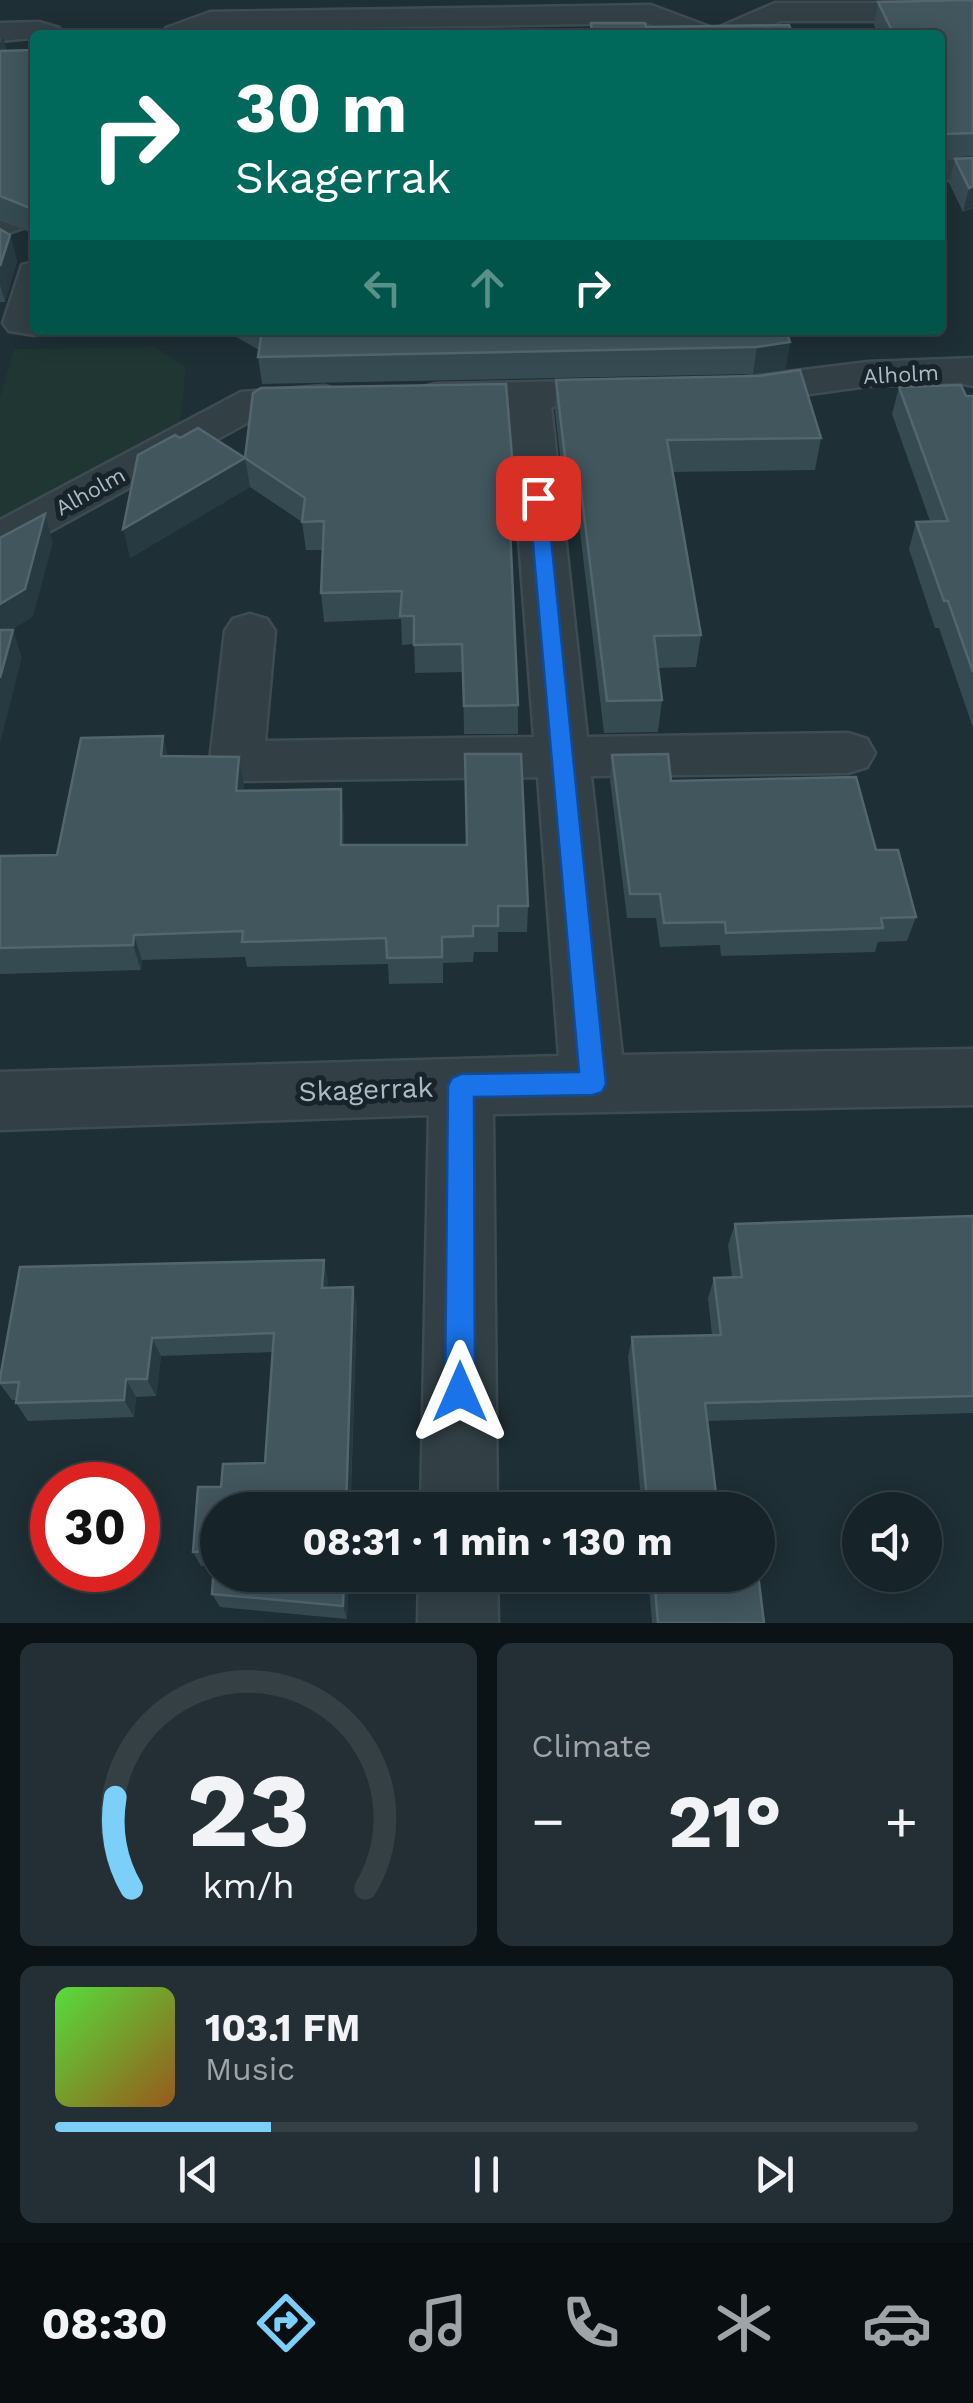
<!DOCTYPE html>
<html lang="en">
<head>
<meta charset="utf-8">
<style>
  :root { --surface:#162328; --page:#232f34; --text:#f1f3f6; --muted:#9ea4a8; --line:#354045; --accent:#7bcff9 }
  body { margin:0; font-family:"Work Sans",sans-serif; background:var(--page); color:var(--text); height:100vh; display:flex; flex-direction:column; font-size:38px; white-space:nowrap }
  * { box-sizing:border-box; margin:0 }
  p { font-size:32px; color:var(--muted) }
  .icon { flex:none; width:55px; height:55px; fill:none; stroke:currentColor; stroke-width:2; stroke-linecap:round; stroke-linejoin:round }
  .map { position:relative; height:1623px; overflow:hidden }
  .drawer { display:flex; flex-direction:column; gap:20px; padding:20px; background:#0c1316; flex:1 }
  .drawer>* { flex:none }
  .guide { position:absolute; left:30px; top:30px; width:915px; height:305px; border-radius:10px; box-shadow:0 5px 25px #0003,0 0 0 2px var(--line); background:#00695c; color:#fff; overflow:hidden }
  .fabs { position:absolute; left:842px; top:1492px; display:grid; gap:20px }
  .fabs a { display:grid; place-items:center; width:100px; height:100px; border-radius:50%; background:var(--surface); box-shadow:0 5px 25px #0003,0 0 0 2px var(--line); font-size:50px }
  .speed { position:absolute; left:30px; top:1462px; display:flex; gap:20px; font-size:50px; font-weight:700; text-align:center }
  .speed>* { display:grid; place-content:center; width:130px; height:130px; border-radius:50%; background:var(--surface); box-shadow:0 5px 25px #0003,0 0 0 2px var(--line); line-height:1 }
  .speed .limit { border:15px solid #d22; background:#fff; color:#111 }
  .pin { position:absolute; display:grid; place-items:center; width:85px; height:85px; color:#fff; margin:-42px; border-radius:20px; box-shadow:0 5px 15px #0006 }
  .me { position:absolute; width:110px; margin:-55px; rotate:0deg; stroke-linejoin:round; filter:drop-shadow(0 0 8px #0008) }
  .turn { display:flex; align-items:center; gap:35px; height:210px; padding:0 40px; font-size:45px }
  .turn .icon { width:130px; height:130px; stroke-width:2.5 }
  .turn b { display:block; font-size:70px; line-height:85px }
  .lanes { display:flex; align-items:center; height:95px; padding:0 40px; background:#0003; justify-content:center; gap:50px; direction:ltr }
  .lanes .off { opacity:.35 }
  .big { font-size:75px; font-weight:700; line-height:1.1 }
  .drawer .card { flex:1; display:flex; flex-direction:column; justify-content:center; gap:15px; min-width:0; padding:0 35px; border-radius:15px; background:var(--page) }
  .drawer .dial { align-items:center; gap:0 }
  .dial svg { height:260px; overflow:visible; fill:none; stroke:var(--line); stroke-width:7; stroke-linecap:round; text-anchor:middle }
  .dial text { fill:var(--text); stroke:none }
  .song { display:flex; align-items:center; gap:30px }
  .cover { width:120px; height:120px; border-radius:15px; background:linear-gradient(135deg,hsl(110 70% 55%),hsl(30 70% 35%)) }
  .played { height:10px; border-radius:5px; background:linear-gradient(90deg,var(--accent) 25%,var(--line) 25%) }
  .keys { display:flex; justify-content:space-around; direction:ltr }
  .heat { display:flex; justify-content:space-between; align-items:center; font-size:55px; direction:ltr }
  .drawer .tiles { flex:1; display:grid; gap:20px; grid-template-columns:1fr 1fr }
  .card:last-child { grid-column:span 2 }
  .trip { position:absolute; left:200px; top:1492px; width:575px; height:100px; border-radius:50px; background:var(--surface); box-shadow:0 5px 25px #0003,0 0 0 2px var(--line); font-weight:700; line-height:100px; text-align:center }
  .dock { display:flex; height:160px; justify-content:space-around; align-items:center; background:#090e10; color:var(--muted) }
  .dock .icon { width:70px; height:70px }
  .dock .active { color:var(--accent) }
  .dock b { font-size:45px; color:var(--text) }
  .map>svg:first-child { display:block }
  .green { fill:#203633 }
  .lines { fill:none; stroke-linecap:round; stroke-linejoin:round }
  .street-casing { stroke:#3e4b52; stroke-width:5 }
  .street { fill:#324046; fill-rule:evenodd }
  .wall { fill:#364a52 }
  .shaded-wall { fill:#273a41 }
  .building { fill:#42565e; stroke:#53666e; stroke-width:2.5 }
  .route { fill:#1a73e8; stroke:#114b97; stroke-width:2.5 }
  .labels { text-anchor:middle; stroke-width:10; stroke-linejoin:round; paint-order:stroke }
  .far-street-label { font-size:22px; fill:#abbbc3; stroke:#18242a }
  .street-label { font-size:28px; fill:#abbbc3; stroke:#18242a }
</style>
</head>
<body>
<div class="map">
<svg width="973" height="1623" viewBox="0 0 973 1623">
  <rect width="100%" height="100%" fill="#1e2f35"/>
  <!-- green -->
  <path class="green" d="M155,347L186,367L180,424L0,526V397L14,349Z"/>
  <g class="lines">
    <defs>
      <path id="street" d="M775,3H973V21H780L751,35H677L647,23L215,30L203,35H162L166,28L210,12L651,5L715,29Z
        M39,22L59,28L63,35L0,41V23Z
        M973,159V179L940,180V160Z
        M35,200V224L0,236V212Z
        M35,262V330H50L35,335L9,331L3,323L22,265Z
        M973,358V386L959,383L868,386L730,405L715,401L709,392L715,383L730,379L868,362Z
        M629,380L644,384L650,393L644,402L551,407L587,737L848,733L867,739L875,753L867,767L848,773L591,776L622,1055L973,1049V1105L493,1114L497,1510H421L429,1115L0,1130V1072L559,1056L538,777L237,781L218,775L210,761L225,631L233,619L250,614L267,619L275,631L265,741L534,737L509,408L435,410L420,406L414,397L420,388L435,384Z
        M324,386L339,390L345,399L339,408L265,413L16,550L0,554V520L241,392Z
        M419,1575H497L498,1623H418Z"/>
    </defs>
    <!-- street casing -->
    <use href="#street" class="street-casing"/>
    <!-- street -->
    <use href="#street" class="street"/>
  </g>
  <!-- wall -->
  <path class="wall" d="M973,0V156L940,158V35H878L874,25L878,2Z
    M0,36L6,50H32L33,55H35V234L1,221H0Z
    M973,158V208L963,212L949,183L955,159Z
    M0,229L10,235L17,261L5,302H0Z
    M224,330H786L790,342L785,370L753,374L262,384L258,357L259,350Z
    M556,380L821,438L815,470L672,472L701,635L696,667L658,668L662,700L658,732L604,733L577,506L566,507L555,412Z
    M899,387L973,396V728L939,628H935L909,549L916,522L930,521L892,414Z
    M180,438L245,458L514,482L513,511H509L518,705V734H464L463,672L415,673L414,644L402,645L401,619L324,622L321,593L323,550H306L302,522L250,487L130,558Z
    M612,755L671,781L876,850L916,917L907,941L878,942L875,952L721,956L720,945L660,947L656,918H627L610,780Z
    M168,756L239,757L244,785V791L344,816V845L528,906L527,932H498V952H474L473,962L443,963V983L389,984L388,964L247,967L245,957L142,960L141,970L0,974V856L57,855Z
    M973,1216V1413L707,1421L718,1510H642L628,1357L632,1337L712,1335L708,1298L714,1278L732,1277L728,1245L735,1224Z
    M328,1280L327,1287L357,1306L347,1619L220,1607L212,1594L214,1565L201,1566L193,1552L221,1487L265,1463L272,1352L161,1356L156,1396L136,1397L134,1417L28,1421L16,1403V1400H12L0,1384V1378Z
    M648,1575H758L764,1623H652Z"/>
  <!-- shaded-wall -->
  <path class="shaded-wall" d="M3,36L9,61L0,64V43Z
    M973,186V207L963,212L969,188Z
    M10,235L17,261L5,302L0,285V266Z
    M790,342L785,370L753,374L757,347Z
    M245,458L250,487L130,558L123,529Z
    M45,514L53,542L33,617L0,637V604Z
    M13,630L22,657L0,744V678Z
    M163,736L170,763L161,756Z
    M239,757L244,785L241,818L236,791Z
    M341,789L344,816V872L341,845Z
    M134,935L142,960L141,970L133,945Z
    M324,1260L328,1280L326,1307L322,1288Z
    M353,1287L357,1306L350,1510H346Z
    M152,1338L161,1356L156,1396L147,1379Z
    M126,1379L136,1397L134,1417L124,1400Z
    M344,1575H348L347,1619L343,1606Z"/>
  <!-- building -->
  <path class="building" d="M973,0V133L943,134L940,129V35H894L878,2Z
    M591,23H645L646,27L789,25L793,35H592Z
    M169,31H226L225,35H168Z
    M32,50L30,55H35V216H32L30,208L0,196V51Z
    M973,158V186L969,188L955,159Z
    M0,229L10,235L0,266Z
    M262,330H786L790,342L757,347L258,357Z
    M800,370L821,438L667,440L701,635L654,636L662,700L607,701L579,474L567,475L556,380L758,376Z
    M506,384L514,482L508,483L518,705L464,706L462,644L414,645V616H400L402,591L321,593L324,521L302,522L305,498L245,458L123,529L138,455L175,435L180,438L198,428L245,458L253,393L261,388Z
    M961,385L966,396H973V672L948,601H944L916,522L948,521L899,387Z
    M45,514L25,589L0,604V538Z
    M0,630H13L0,678Z
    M163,736L161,756L239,757L236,791L341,789V845H467L465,754H521L528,906H498V926H473V936L442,937V957L387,958L386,938L242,942L243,931L134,935L133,945L0,948V856L57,855L81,738Z
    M668,754L671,781L856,777L876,850H898L916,917L881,918L883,928L726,933L725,922L664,923L660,894H630L612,755Z
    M973,1216V1396L705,1403L718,1510H648L632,1337L721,1335L714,1278L742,1277L735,1224Z
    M324,1260L322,1288L353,1287L346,1510H218V1575H344L343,1606L212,1594L215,1551L193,1552L198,1487H221L223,1464L265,1463L274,1333L152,1338L147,1379H126L124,1400L16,1403L19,1382L0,1383V1378L20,1267Z
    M758,1574L764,1623H658L654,1575Z"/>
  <!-- route -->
  <path class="route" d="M538,492L547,498L606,1084L602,1092L593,1095L474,1097L475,1392L470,1403L460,1408L449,1403L445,1392L448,1086L452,1078L461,1074L579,1072L529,498Z"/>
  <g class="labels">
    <!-- far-street labels -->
    <g class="far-street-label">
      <text transform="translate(901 374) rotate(-3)" y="8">Alholm</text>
      <text transform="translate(90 491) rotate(-29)" y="8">Alholm</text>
    </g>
    <!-- street labels -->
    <g class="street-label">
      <text transform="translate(366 1089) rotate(-2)" y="10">Skagerrak</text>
    </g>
  </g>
</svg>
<div class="fabs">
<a><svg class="icon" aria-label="sound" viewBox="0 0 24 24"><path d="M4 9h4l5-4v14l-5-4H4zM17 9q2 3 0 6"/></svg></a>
</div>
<div class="speed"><div class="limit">30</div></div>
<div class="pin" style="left:538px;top:498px;background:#d93025"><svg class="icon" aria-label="arrive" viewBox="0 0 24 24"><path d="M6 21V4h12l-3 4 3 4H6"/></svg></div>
<svg class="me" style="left:460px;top:1392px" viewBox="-20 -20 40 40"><path d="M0-17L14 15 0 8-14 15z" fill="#1a73e8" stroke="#fff" stroke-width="4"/></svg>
<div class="trip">08:31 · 1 min · 130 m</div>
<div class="guide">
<div class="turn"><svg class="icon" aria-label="right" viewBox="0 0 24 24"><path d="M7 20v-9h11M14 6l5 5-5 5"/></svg><div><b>30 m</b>Skagerrak</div></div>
<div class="lanes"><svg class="icon off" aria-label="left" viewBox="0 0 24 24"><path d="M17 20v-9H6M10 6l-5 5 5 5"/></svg><svg class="icon off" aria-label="ahead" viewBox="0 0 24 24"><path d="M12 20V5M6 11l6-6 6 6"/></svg><svg class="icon" aria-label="right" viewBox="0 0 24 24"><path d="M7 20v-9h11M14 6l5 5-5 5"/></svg></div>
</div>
</div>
<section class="drawer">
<div class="tiles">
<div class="card dial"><svg viewBox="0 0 100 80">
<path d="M14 69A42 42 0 1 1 86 69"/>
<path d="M14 69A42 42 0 0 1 9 41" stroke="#7bcff9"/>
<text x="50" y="56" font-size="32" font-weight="700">23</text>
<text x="50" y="72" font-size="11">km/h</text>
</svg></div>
<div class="card"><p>Climate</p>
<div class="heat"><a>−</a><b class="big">21°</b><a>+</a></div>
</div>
<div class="card">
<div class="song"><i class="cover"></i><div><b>103.1 FM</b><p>Music</p></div></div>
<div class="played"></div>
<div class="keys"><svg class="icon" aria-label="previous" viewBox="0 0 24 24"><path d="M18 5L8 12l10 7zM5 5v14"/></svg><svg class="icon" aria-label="pause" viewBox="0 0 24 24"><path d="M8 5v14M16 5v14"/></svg><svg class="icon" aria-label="next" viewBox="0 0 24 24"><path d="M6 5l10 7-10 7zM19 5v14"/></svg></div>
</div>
</div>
</section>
<nav class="dock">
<b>08:30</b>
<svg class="icon active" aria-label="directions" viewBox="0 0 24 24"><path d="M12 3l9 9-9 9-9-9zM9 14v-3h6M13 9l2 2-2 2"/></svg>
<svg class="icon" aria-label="music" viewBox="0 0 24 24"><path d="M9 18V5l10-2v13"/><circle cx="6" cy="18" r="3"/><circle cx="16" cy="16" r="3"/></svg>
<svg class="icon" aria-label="phone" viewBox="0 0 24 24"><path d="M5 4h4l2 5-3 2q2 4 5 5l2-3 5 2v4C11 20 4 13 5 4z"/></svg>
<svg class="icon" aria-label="climate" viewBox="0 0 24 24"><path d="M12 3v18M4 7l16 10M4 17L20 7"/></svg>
<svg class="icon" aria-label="car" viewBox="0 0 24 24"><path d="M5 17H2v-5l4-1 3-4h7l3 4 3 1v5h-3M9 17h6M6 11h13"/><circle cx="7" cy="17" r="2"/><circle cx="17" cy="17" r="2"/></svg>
</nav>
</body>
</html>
